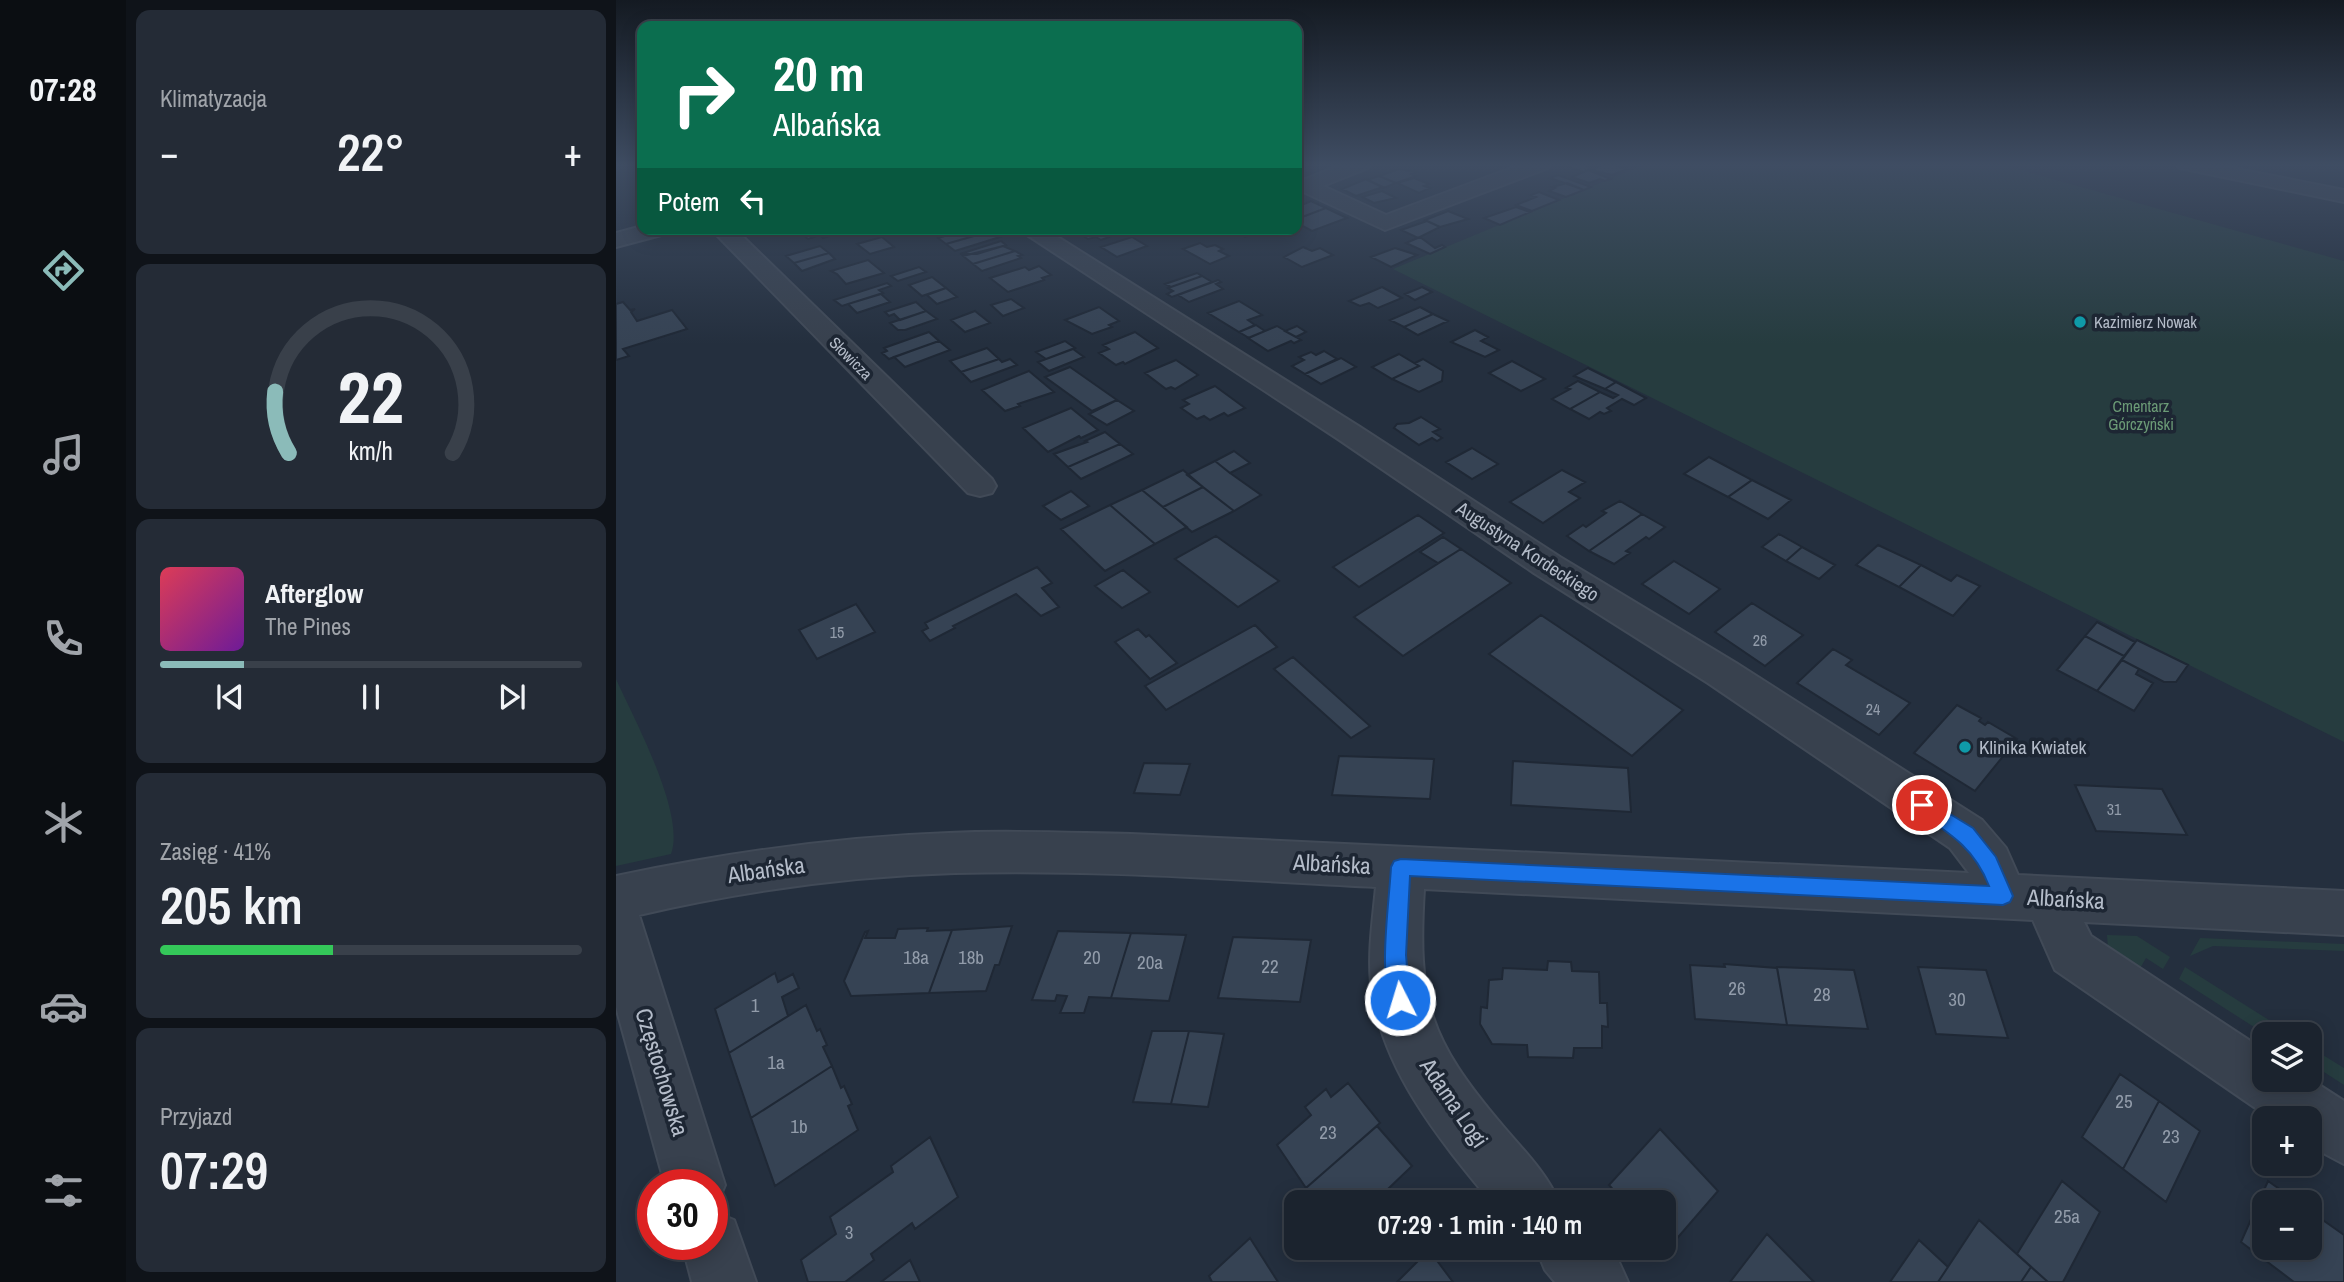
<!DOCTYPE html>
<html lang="pl">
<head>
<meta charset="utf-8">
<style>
  :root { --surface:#1b232e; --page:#242b36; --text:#f1f3f6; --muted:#a0a4aa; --line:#39404a; --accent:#8bbbb9 }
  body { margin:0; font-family:"Archivo Narrow",sans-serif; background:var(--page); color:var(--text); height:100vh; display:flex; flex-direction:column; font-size:26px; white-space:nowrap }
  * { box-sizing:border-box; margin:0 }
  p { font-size:23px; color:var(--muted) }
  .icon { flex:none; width:38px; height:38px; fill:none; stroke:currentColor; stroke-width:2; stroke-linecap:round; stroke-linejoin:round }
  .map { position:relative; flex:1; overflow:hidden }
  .drawer { display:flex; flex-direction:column; gap:10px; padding:10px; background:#0f1319; width:490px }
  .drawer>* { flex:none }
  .top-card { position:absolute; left:21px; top:21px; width:665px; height:214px; border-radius:14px; box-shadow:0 4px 18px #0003,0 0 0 2px var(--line); background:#0b6e4f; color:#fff; overflow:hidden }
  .controls { position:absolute; left:1636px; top:1022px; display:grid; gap:14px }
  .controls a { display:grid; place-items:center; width:70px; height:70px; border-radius:14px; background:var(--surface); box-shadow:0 4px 18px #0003,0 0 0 2px var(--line); font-size:35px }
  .speed { position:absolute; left:21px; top:1169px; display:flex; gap:14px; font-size:35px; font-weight:700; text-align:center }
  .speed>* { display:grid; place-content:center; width:91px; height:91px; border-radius:50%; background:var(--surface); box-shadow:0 4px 18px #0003,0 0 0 2px var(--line); line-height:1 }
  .speed .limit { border:10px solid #d22; background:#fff; color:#111 }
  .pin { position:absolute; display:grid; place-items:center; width:60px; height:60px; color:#fff; margin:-30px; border:4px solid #fff; border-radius:50%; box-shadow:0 2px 7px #0007 }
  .me { position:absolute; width:77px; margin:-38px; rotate:355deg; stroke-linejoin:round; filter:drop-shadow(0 0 5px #0008) }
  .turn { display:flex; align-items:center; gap:24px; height:147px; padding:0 21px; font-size:32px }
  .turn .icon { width:91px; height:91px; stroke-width:2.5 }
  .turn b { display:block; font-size:49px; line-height:60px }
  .then { display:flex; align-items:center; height:66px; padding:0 21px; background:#0003; gap:14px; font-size:26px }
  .big { font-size:52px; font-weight:600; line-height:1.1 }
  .drawer .card { flex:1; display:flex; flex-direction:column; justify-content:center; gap:10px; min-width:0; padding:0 24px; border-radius:14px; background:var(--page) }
  .drawer .dial { align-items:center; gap:0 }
  .dial svg { height:182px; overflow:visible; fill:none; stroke:var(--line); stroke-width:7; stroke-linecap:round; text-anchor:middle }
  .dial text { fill:var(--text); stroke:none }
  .song { display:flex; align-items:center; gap:21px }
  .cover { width:84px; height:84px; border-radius:10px; background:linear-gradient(135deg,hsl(350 70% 55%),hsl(280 70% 35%)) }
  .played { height:7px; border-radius:4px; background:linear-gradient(90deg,var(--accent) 20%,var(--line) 20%) }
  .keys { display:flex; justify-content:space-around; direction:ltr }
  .heat { display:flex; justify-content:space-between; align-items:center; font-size:38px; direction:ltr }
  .charge { height:10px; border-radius:5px; background:linear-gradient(90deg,#34c759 41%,var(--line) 0) }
  .trip { position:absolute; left:668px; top:1190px; width:392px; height:70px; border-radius:14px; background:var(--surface); box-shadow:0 4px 18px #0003,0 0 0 2px var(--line); font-weight:600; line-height:70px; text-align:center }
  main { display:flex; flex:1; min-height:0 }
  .tab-bar { display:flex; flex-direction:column; width:126px; justify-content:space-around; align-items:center; background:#0b0e12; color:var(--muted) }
  .tab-bar .icon { width:49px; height:49px }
  .tab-bar .active { color:var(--accent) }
  .tab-bar b { font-size:32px; color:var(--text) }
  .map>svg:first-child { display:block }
  .green { fill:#263c3f }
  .building { fill:#364354; stroke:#1f2835; stroke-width:2 }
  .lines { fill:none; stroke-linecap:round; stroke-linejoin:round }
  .minor-casing { stroke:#414a57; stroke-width:4 }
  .minor { fill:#38414e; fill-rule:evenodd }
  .route { fill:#1a73e8; stroke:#114b97; stroke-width:2 }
  .culture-dot { fill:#0f9aa8; stroke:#1d2633; stroke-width:2.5 }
  .labels { text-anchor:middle; stroke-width:7; stroke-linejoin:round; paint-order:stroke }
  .far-poi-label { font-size:16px; fill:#b4bcc9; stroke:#1d2633; text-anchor:start }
  .far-street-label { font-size:16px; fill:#b4bcc9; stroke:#1d2633 }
  .far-park-label { font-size:16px; fill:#6b9a76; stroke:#1d2633 }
  .number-label { font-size:16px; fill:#929caa }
  .street-label { font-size:19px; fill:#b4bcc9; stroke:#1d2633 }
  .poi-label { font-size:19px; fill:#b4bcc9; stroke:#1d2633; text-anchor:start }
  .near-number-label { font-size:19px; fill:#929caa }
  .near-street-label { font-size:23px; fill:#b4bcc9; stroke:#1d2633 }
</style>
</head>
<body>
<main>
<nav class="tab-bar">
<b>07:28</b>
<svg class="icon active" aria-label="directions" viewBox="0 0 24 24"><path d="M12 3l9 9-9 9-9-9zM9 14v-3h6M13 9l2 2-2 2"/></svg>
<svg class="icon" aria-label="music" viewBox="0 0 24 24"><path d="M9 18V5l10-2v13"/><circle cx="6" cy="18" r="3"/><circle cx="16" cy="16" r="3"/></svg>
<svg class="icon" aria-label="phone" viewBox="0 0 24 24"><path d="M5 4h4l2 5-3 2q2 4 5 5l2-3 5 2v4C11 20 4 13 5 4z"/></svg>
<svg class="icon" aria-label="climate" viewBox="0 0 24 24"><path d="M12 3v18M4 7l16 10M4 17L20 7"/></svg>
<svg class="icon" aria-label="car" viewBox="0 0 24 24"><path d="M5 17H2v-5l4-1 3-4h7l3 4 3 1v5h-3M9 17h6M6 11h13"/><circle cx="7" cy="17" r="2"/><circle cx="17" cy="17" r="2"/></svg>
<svg class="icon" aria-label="filters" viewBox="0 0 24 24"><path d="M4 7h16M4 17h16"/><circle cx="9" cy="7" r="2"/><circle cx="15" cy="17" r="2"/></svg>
</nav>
<section class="drawer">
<div class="card"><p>Klimatyzacja</p>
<div class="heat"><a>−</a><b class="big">22°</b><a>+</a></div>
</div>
<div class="card dial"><svg viewBox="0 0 100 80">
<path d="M14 69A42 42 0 1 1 86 69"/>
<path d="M14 69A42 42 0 0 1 8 42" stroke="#8bbbb9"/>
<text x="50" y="56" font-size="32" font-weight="700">22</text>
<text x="50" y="72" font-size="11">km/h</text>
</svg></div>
<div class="card">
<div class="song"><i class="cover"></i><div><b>Afterglow</b><p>The Pines</p></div></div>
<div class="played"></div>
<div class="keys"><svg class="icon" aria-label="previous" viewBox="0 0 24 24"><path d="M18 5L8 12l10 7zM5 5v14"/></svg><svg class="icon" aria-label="pause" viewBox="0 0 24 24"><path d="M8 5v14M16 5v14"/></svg><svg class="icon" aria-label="next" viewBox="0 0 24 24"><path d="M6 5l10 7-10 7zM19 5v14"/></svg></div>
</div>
<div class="card"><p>Zasięg · 41%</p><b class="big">205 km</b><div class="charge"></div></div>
<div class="card"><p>Przyjazd</p><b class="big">07:29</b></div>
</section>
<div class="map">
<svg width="1728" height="1282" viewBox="0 0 1728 1282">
  <rect width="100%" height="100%" fill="#242f3e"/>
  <!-- green -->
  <path class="green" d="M1030,164H1383L1728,261V742L777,269Z
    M0,679C18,719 70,814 55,854L0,866Z
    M1491,935L1521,936L1554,957L1547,969L1530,958L1518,979L1492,948Z
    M1584,938L1728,944V951L1597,946L1574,956Z
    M1569,967L1675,1034H1649L1563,979Z
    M1694,1047L1728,1068V1085L1694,1063Z"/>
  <!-- building -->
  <path class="building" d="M946,164H968L973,166L972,170L967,172Z
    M996,164L1011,169L996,175L976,170L987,164Z
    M783,169L800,172L795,174L800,176L780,183L763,176Z
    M972,170L995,179L989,181L984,179L973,183L956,177Z
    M942,175L975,187L968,190L934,178Z
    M763,176L780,183L768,188L751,180Z
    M798,178L813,184L808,186L814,188L803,193L781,183Z
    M750,179L767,187L740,196L726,189Z
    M951,183L968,190L950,197L933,191L939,188L936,187Z
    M766,191L780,198L758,203L746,197Z
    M923,192L943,200L916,211L900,205L920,197L915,195Z
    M695,201L710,208L681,219V207Z
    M900,207L914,212L884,225L868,218Z
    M710,208L731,218L696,231L681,223V219Z
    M832,211L852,219L824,227L809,220Z
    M811,221L824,227L802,238L785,230Z
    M207,229H236L207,238L204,235L192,239L187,235Z
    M352,229L372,232L330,244L322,238Z
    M478,229H506L510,231L485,240L480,237L472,239L464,234Z
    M615,229H653L654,230L629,237Z
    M372,232L384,237L339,251L330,244Z
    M266,237L278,247L254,254L241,244Z
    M516,237L531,246L501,257L485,247Z
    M804,237L819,248L826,245L829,247L814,254L790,243Z
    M385,241L390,245L361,254H344Z
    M584,243L591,247L599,245L607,249L603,251L613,256L594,264L567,249Z
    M204,246L213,253L178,263L170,256Z
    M387,246L399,251L357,264L347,256Z
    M687,247L696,251L704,248L717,255L686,267L668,257Z
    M779,248L801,255L775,267L755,257Z
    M399,251L406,255L402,256L405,258L366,271L357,264Z
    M213,253L219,259L186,271L178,263Z
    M252,260L268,273L230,284L221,274L215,271Z
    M423,266L435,275L426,278L428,280L392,292L374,278L409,267L413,270Z
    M303,267L310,272L282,281L275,276Z
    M581,273L586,276L555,287L549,284Z
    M586,276L596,282L556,297L551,294L557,291L552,288Z
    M316,277L330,288L306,296L293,285Z
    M602,280L605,282L600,284L607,289L573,302L562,295Z
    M271,283L275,286L263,290L267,293L226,306L218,300Z
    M766,287L786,298L762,308L753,303L744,306L733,301Z
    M806,287L816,292L799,300L789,294Z
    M330,288L341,297L321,304L311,295Z
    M265,294L274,302L241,313L232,304Z
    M395,299L408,308L387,316L375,305Z
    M623,301L646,315L632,320L639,325L623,332L592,313Z
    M7,302L14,310L19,309L15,312L21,321L56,310L71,329L7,349L13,356L0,360V304Z
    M300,302L310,311L284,320L278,314L273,316L269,312Z
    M483,307L503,321L493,325L496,327L476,334L449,320Z
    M804,307L817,314L788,327L774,320Z
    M310,311L321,319L289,330H282L274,323Z
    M359,311L374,323L349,332L335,320Z
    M817,314L832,321L802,335L788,327Z
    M640,325L649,331L633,338L623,332Z
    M661,326L685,340L678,343L675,341L652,351L632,338Z
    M681,326L690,332L680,337L669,331Z
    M859,330L872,337L865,341L883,350L869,357L835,342Z
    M313,332L323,341L273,359L266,353L271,351L268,348Z
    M519,332L542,348L509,364L507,362L500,365L483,353L493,349L487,345Z
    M323,341L334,350L289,367L278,357Z
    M449,341L459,348L430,359L420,352Z
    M371,348L383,359L345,372L334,361Z
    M457,349L468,357L433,371L422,362Z
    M708,351L721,359L689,374L676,366L688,360L683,357L695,352L700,355Z
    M783,354L803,366L776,379L756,367Z
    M725,358L740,367L705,384L689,374Z
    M383,359L386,362L394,359L401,365L355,382L345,372Z
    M807,359L827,371L826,381L803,392L776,379L803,366L799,363Z
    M560,360L582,375L559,389L555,387L550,389L529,373Z
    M896,361L929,379L905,391L873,373Z
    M454,367L501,400L476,411L429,377Z
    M972,368L1000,382L989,389L958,376Z
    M413,371L438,392L402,404L404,406L389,411L366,390Z
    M962,381L984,392L954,409L936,399L954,389L950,388Z
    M1000,382L1030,398L1018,405L1006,399L991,408L995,411L988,414L984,412L973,419L954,409L984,392L997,398L1002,395L989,389Z
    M599,386L629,408L612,416L608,413L594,420L588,416L581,419L565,408L573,404L567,400Z
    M501,400L518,411L491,425L473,414Z
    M455,408L482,430L465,438L463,436L432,452L407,428Z
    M805,417L824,429L817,432L826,438L821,441L816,438L803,445L778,428L781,424L793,423Z
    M489,432L504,444L452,467L438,454L471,442L469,441Z
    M504,444L517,454L465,479L452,467Z
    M856,448L882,464L856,479L830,462Z
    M618,451L634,463L614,473L599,461Z
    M1093,457L1136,480L1112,497L1068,474Z
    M599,461L614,473L645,495L618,511L571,475Z
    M567,470L587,487L547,507L526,490Z
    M946,470L969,482L953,492L964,498L927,523L894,502Z
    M1136,480L1175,500L1152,519L1112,497Z
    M587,487L618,511L576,532L547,507Z
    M526,490L571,527L539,544L494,505Z
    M455,491L473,506L445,520L427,506Z
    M1004,501L1026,514L973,551L951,536L967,525L970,527L990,513L986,511Z
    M494,505L539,544L489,571L445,529Z
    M1026,514L1049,527L1033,539L1030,537L1010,551L1014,553L998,564L973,551Z
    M802,515L828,533L743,587L717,567Z
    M1163,534L1186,547L1170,561L1146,547Z
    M600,536L663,581L622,607L559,559Z
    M827,537L845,549L822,563L804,552Z
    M1262,545L1305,565L1283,587L1240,565Z
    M1186,547L1219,565L1203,579L1170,561Z
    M845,549L895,583L787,656L738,617Z
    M1058,561L1104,589L1073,614L1026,584Z
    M1305,565L1335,581L1341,575L1364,586L1337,616L1283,587Z
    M421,567L436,583L426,588L443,607L425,616L400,594L337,626L339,628L314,641L306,631L312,628L309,623Z
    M507,570L534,592L506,608L479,586Z
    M1136,603L1187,635L1149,666L1099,632Z
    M240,604L259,632L201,659L183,630Z
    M925,615L1067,710L1016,756L873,654Z
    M1481,622L1519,642L1508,656L1469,636Z
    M639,625L661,647L550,710L529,686Z
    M522,629L530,637L533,635L561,663L534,679L499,642Z
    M1469,636L1508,656L1481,691L1441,670Z
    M1521,640L1572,665L1560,682H1548L1506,660Z
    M1217,649L1236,660L1230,665L1294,703L1263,735L1181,683Z
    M677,657L754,726L735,738L658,669Z
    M1506,660L1523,669L1520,674L1537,683L1518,711L1481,691Z
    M1341,705L1365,718L1363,721L1369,725L1372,722L1401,739L1359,791L1298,753Z
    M723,756L818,759L814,799L716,795Z
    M897,761L1012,768L1015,812L895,805Z
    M528,763L574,764L564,795L518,793Z
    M1459,785L1546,789L1571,835L1480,831Z
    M396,926L383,965H379L370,991L313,993L336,930Z
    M312,928L311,931L336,930L313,993L235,996L228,981L249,932L252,931L249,938H279L282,929Z
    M442,931L515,933L495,998L473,997L468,1013H444L451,996L441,995L439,1001L416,1000Z
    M515,933L570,935L553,1001L495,998Z
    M617,937L695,940L684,1002L602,998Z
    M932,961L955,962L956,971L983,972L984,1003H991L992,1027L986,1026V1048H958L957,1058L912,1057L911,1045L876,1044L864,1024L865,1007L871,1008L873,980L886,979L887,968L931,970Z
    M1108,964L1161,968L1171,1025L1079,1019L1074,965L1109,967Z
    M1161,967L1238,970L1252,1029L1171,1025Z
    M1302,967L1370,970L1392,1038L1320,1034Z
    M159,973L162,982L177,974L183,988L166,997L172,1016L113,1053L99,1009Z
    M190,1005L201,1031L204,1029L211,1045L207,1047L216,1066L135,1118L113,1053Z
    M536,1031H573L555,1104L517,1102Z
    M573,1031L608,1034L592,1107L555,1104Z
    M216,1066L225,1088L228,1086L236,1104L232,1106L242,1130L159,1186L135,1118Z
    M1504,1074L1543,1101L1507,1169L1466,1137Z
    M732,1083L764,1123L690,1188L661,1145L695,1115L689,1107L710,1089L715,1097Z
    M1543,1101L1584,1131L1550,1202L1507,1169Z
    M761,1126L796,1166L772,1189L776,1196L782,1194L773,1202H700L690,1188Z
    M1044,1129L1102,1191L1051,1250L1048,1247V1202H1008L993,1185Z
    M314,1137L342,1197L299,1229L296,1223L255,1254L258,1260L229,1282H192L185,1260L220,1234L214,1217L277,1172L275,1166Z
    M1446,1181L1484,1212L1447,1282H1432L1401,1254Z
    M1652,1181L1682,1202H1648V1248H1694V1211L1728,1235V1282H1678L1625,1242Z
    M1363,1220L1415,1267L1405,1282H1322Z
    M1151,1234L1198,1282H1114Z
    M634,1238L662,1282H596L593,1276Z
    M1303,1240L1332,1267L1322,1282H1274Z
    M813,1250L837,1282H781Z
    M294,1260L304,1282H265Z
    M1415,1267L1432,1282H1405Z"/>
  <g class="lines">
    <defs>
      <path id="minor" d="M727,164H755L752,168L707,186L770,215L906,164H935L932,168L769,230L681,189L682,182Z
        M1561,164H1597L1728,190V202L1564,168Z
        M26,226V229H52L49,234L0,247V233Z
        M95,229H119L376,479L380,486L376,493L364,496L352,493Z
        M402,229H429L744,427L944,557L1120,663L1366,820L1390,848L1402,875L1728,891V935L1468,922L1475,936L1648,1050V1080L1694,1079L1728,1101V1164L1694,1146V1118H1654L1439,970L1417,920L808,889C801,1001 813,1039 886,1125C907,1150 930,1172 943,1202H875C823,1139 764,1068 755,983C752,951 757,919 760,887C620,880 479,869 339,873C233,876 126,891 23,915L109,1185L100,1206L96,1208V1185H49L0,1007V876C110,853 221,837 333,833C394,830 455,833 515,834L1353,873L1334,848L1092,683L918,573L722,439Z
        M96,1211L118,1220L140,1282H76L66,1244H96Z
        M920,1248H992L1002,1260L1012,1282H939L929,1270Z"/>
    </defs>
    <!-- minor casing -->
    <use href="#minor" class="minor-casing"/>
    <!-- minor -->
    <use href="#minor" class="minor"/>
  </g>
  <!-- sky -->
  <linearGradient id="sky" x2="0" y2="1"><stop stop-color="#141a22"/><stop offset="0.48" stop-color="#3f4d63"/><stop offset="1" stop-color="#3f4d63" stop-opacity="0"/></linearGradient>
  <rect width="1728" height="344" fill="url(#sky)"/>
  <!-- route -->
  <path class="route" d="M1306,797L1357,828L1380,857L1397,896L1394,902L1387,905L794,876L790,955L794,1000L791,1007L784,1011L776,1007C762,974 773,905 775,867L778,861L785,859L1373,886C1358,847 1333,833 1299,810L1297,805L1299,800Z"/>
  <!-- markers -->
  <g class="culture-dot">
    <circle cx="1464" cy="322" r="7"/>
    <circle cx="1349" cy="747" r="7"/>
  </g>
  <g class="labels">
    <!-- far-poi labels -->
    <g class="far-poi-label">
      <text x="1478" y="328">Kazimierz Nowak</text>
    </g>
    <!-- far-street labels -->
    <g class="far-street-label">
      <text transform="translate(235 358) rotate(45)" y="6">Słowicza</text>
    </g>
    <!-- far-park labels -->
    <g class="far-park-label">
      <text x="1525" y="412">Cmentarz<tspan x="1525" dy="18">Górczyński</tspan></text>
    </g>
    <!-- number labels -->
    <g class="number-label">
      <text x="221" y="638">15</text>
      <text x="1144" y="646">26</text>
      <text x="1257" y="715">24</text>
      <text x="1498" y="815">31</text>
    </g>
    <!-- street labels -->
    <g class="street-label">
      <text transform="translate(912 551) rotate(33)" y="7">Augustyna Kordeckiego</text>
    </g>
    <!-- poi labels -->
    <g class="poi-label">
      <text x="1363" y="754">Klinika Kwiatek</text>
    </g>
    <!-- near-number labels -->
    <g class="near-number-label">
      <text x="300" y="964">18a</text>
      <text x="355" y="964">18b</text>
      <text x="476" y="964">20</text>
      <text x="534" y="969">20a</text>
      <text x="654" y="973">22</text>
      <text x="1121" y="995">26</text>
      <text x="1206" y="1001">28</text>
      <text x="1341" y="1006">30</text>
      <text x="139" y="1012">1</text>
      <text x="160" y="1069">1a</text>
      <text x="1508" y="1108">25</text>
      <text x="183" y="1133">1b</text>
      <text x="712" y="1139">23</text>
      <text x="1555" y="1143">23</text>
      <text x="1451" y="1223">25a</text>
      <text x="233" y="1239">3</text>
    </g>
    <!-- near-street labels -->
    <g class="near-street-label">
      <text transform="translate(716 864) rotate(3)" y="8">Albańska</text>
      <text transform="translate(150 870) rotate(-8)" y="8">Albańska</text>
      <text transform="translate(1450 899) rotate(3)" y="8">Albańska</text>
      <text transform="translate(46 1072) rotate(73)" y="8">Częstochowska</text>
      <text transform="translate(838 1103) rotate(56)" y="8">Adama Logi</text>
    </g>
  </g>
</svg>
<div class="controls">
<a><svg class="icon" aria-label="layers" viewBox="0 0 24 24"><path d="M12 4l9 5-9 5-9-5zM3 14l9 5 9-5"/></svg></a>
<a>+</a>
<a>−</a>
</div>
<div class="speed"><div class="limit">30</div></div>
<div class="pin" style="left:1306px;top:805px;background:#d93025"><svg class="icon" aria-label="arrive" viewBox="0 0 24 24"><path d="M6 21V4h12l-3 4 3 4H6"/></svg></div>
<svg class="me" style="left:784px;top:1000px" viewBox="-20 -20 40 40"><circle r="17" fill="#1a73e8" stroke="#fff" stroke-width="3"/><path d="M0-11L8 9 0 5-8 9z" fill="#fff"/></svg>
<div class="trip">07:29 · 1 min · 140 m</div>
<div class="top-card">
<div class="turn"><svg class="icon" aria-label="right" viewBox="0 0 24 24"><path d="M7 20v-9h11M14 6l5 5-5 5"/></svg><div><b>20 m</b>Albańska</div></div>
<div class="then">Potem<svg class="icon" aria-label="left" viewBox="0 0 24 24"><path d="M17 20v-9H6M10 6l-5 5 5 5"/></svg></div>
</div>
</div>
</main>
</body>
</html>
